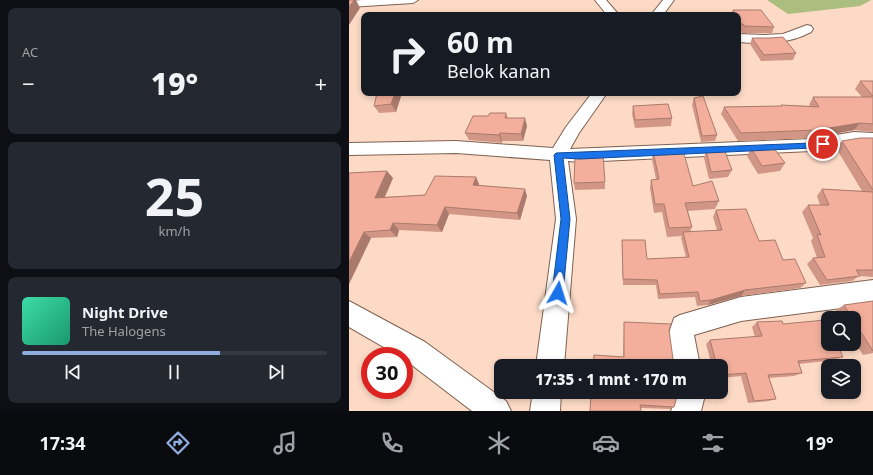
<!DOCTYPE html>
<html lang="id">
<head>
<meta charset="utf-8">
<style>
  :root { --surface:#171b24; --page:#242831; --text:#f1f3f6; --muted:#9ea1a6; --line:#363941; --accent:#8facde }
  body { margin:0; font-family:"Noto Sans",sans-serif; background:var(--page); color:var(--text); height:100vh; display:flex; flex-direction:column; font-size:15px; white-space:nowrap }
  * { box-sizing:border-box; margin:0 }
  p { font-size:13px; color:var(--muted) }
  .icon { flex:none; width:22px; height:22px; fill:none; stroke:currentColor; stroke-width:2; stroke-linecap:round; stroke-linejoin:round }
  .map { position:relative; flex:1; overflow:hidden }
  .drawer { display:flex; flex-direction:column; gap:8px; padding:8px; background:#0d0f14; width:349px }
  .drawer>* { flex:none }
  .hud { position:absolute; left:12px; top:12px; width:380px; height:84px; border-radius:8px; box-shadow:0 2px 6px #0003; background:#171b24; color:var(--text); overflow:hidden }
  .tools { position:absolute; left:472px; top:311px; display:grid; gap:8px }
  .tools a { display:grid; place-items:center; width:40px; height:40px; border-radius:8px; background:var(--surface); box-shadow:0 2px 6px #0003; font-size:20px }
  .speed { position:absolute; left:12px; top:347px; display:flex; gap:8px; font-size:20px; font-weight:700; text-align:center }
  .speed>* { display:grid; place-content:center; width:52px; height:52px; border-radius:50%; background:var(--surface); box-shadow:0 2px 6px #0003; line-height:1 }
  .speed .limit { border:6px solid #d22; background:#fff; color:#111 }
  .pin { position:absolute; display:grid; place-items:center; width:34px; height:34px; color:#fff; margin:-17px; border:2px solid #fff; border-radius:50%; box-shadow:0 1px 4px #0007 }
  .me { position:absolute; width:44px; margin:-22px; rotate:6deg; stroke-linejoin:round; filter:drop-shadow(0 0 3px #0008) }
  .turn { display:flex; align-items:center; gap:14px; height:84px; padding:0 20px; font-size:18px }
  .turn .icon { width:52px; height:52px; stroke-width:2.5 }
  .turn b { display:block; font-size:28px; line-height:34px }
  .big { font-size:30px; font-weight:800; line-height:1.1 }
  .drawer .tile { flex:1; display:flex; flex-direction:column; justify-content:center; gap:6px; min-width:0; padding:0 14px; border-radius:8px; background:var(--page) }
  .drawer .dial { align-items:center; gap:0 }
  .dial b { font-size:52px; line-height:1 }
  .song { display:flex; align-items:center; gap:12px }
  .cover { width:48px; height:48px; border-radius:6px; background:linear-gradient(135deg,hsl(160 70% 55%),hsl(160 70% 35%)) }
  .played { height:4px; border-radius:2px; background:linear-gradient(90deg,var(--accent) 65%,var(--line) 65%) }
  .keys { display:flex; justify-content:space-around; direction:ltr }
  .heat { display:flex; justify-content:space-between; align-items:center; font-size:22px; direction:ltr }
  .trip { position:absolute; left:145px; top:359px; width:234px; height:40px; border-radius:8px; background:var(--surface); box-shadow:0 2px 6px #0003; font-weight:800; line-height:40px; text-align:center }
  .dock { display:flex; height:64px; justify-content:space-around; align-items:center; background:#090b0e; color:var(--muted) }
  .dock .icon { width:28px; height:28px }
  .dock .on { color:var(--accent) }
  .dock b { font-size:18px; color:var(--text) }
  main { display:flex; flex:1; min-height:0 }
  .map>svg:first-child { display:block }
  .forest { fill:#abbd7f }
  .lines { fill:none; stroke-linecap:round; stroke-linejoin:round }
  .minor-casing { stroke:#7f6150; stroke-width:2 }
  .minor { fill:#fff; fill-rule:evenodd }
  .wall { fill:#d19685 }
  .shaded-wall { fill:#aa7a6c }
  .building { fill:#f3af9b; stroke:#aa7a6c }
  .route { fill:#1a73e8; stroke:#114b97 }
</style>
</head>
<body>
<main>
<section class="drawer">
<div class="tile"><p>AC</p>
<div class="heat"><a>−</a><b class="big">19°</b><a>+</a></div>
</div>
<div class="tile dial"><b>25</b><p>km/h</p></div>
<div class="tile">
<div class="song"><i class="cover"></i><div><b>Night Drive</b><p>The Halogens</p></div></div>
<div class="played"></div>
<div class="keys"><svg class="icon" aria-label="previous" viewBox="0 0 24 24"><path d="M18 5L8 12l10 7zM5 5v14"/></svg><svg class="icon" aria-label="pause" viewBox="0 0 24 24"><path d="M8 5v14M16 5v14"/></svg><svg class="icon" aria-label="next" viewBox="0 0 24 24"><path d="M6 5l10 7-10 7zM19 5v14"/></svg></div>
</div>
</section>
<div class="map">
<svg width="524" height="411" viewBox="0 0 524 411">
  <rect width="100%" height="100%" fill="#fcdac6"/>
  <!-- forest -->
  <path class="forest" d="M418,0H522L511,6L439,14Z"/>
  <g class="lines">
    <defs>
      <path id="minor" d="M13,0H69L64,3L0,7V1Z
        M246,0H257L270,15H258Z
        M314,0H325L314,15H302Z
        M458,25L462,26L464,29L462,32C440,44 414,44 389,42V34L415,35L434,34Z
        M243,93H258L230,133L221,149L463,139L505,132L524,133V145L505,144L463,151L231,162L219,161L227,219L215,366H187L207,219L201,160L107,153L0,155V143L107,141L204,148L217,127Z
        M524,280V304L392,321L345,335L351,366H323L319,336L325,318L331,315L392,297Z
        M0,301L76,342L157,401L162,411H123L55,359V356H50L0,327Z
        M184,392H212L211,411H181Z
        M326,392H354L355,399L352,411H322L327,399Z"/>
    </defs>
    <!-- minor casing -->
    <use href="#minor" class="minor-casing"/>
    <!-- minor -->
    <use href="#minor" class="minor"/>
  </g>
  <!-- wall -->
  <path class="wall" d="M384,10L425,27L423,33H393L392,31H389V15H382Z
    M403,38L447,53L444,60L412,61L401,44Z
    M511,81H524V132L505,130L463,138L389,141L372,114L375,107L432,106V105L461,106L460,105L464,97H513L506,89Z
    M53,93L47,112L30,113L25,106Z
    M345,98L368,135L366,141L352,142L343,105Z
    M284,106L323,118L322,126L286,128L283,114Z
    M157,113L159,118L178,126L174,141H153V143L120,140L116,133L139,116Z
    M524,138V277L510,276L503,281L471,285L458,264L464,258H468L462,241L464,238L453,212L459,205H471L468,196L473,189L513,191L487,148L493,141Z
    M402,148L436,163L431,171L409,174L398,156Z
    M357,150L383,170L379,177L360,179L355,158Z
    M304,151L344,186L370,201L366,209L339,211L343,227L341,232L368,230L364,217L367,210L410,241L434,260L457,283L451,288L392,296L359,305L348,306L346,297L309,299L307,285H274L273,240L298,259L337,257L332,238L333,236L318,237L313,212L305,213L301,188L302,180L307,179L303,160Z
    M0,173L44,178L36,197L76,195L127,177L130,184V185L178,196L171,220L100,214L93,232L50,230L48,237L22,238L0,284Z
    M256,182V189L226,190L225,183Z
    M524,301V353L514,355L505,341V318H491L487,310L495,305Z
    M275,322L320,330L274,357Z
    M408,322L434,324L494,357L485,360L450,364L453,373L445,376L420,378L427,399L420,401L399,403L392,376L372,378V366H363L357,344L361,340L406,337L403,327Z
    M242,392L325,407L321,409L292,408Z"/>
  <!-- shaded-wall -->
  <path class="shaded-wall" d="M5,0H7L11,8L0,25V7Z
    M46,93H53L47,112L42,104Z
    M176,118L178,126L174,141L172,134Z
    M511,123L505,130L463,138L468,130Z
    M151,133L153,141V143L150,135Z
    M38,171L44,178L32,205L26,198Z
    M127,177L130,184L127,192L124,185Z
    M176,189L178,196L171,220L168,213Z
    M96,207L100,214L93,232L88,225Z
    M44,223L50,230L48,237L41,230Z
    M15,232L22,238L0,284V262Z
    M396,290L392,296L359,305L362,300Z"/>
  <!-- building -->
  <path class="building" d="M0,0H5L0,7Z
    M384,10H412L425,27L395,26L394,24H389V15H386Z
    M434,37L447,53L415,55L403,38H420Z
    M511,81H524V96Z
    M28,93H46L42,104L25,106Z
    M354,96L368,135L353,136L345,98Z
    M464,97H524V124L511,123L468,130L392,133L375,107L433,106L432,105L470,107Z
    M319,104L323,118L286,120L284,106Z
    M141,113H157L156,118H176L172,134L151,133L150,135L116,133L124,116H139Z
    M511,138H524V190L493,141Z
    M424,147L436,163L413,166L402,148Z
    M375,149L383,170L362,172L357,150Z
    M334,150L344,186L363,181L370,201L336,203L343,227L320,228L315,204H306L302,180L310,179L304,151Z
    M254,155L256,182L225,183L226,156Z
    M38,171L26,198L76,195L86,176L127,177L124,185L176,189L168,213L96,207L88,225L44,223L41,230L15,232L0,262V173Z
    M473,189L524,192V270H507L511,276L478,280L464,258L476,257L468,234L472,235L459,205H480Z
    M397,209L410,241L426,240L434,260L446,259L457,283L396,290L362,300L351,301L349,292L311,294L308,280L274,279L273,240H296L298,259L340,257L334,232L373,230L367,210Z
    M524,301V351L505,321V318H503L495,305Z
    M476,320L479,326V344H488L494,357L449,361L453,373L419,375L427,399L405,401L397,373L372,375V366H368L361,340L413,336L408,322L433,321L434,324Z
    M275,322L322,324L320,330L325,366H244L245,355L275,357Z
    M242,392H327V400L325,407L291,405L292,411H241Z"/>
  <!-- route -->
  <path class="route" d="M474,141L477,142V145L463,148L231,159L214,158L221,219L214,293L213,296L209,298L205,296L203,293L212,219L205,155L207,153L463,143Z"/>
</svg>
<div class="tools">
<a><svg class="icon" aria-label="search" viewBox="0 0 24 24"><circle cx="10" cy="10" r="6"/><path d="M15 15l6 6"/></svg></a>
<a><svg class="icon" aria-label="layers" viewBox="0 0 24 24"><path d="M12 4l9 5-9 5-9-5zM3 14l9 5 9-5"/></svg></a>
</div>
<div class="speed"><div class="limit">30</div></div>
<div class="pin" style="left:474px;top:144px;background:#d93025"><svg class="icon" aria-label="arrive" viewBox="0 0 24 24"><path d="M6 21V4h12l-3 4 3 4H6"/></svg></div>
<svg class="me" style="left:209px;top:293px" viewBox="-20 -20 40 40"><path d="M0-17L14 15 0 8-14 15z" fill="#1a73e8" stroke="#fff" stroke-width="4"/></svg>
<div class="trip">17:35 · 1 mnt · 170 m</div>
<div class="hud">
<div class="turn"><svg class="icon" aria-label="right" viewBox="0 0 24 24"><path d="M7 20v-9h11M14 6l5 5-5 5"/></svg><div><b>60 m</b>Belok kanan</div></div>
</div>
</div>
</main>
<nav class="dock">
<b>17:34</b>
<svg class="icon on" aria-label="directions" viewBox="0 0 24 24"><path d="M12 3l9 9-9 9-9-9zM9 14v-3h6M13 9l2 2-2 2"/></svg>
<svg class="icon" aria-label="music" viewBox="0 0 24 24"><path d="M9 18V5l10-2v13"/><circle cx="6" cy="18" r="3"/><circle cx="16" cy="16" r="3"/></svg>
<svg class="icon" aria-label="phone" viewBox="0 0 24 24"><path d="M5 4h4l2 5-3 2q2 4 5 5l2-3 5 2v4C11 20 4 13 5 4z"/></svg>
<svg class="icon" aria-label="climate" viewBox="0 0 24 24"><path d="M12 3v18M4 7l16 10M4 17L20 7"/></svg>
<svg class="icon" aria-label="car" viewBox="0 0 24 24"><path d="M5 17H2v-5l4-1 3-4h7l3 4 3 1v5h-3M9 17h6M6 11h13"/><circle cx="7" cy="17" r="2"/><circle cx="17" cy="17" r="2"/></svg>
<svg class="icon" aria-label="filters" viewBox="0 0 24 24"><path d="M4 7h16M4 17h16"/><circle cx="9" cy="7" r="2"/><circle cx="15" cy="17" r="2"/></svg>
<b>19°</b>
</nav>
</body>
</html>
